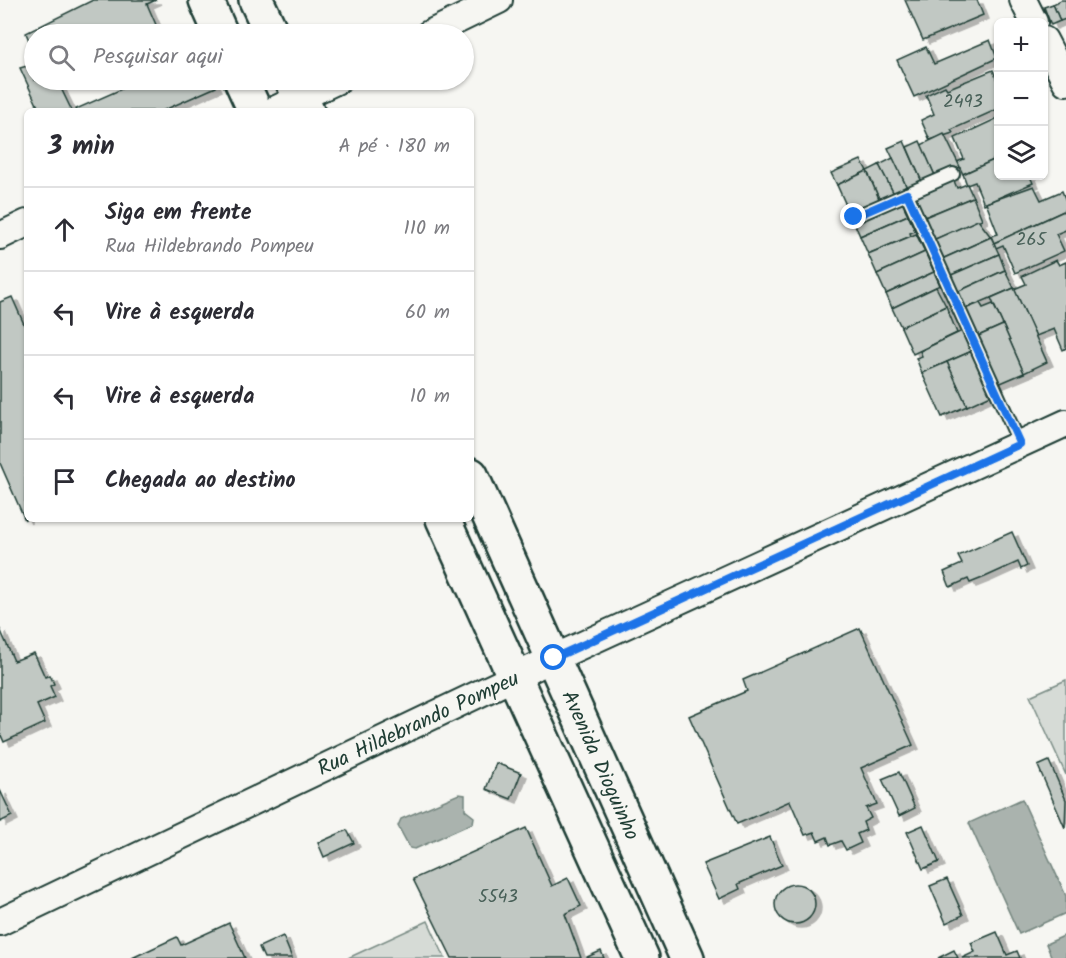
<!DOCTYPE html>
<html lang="pt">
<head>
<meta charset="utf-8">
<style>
  body { margin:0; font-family:Kalam,sans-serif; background:#f2f2f3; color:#2b2b33 }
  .controls { position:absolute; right:18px; top:18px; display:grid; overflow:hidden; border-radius:9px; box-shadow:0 2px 4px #0004 }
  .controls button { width:54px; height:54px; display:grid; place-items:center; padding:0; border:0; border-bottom:2px solid #e1e1e2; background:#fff; color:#2b2b33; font:30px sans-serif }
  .stop { position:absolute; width:18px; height:18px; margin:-14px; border:4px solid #1a73e8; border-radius:50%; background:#fff }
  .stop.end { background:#1a73e8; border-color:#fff; box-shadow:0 2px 6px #0008 }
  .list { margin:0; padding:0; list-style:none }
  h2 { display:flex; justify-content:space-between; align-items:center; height:78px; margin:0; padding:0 24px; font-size:26px }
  h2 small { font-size:20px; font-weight:400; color:#7c7c81 }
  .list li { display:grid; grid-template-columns:39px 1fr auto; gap:18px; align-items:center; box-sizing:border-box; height:84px; padding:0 24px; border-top:2px solid #e1e1e2 }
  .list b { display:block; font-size:22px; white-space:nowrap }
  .list p { margin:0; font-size:20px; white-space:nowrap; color:#7c7c81 }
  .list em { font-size:20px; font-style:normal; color:#7c7c81 }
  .icon { flex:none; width:33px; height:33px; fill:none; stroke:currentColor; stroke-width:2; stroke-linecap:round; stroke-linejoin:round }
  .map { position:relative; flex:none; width:1066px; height:958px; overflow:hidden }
  .search { position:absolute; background:#fff; box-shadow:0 2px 4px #0004; left:24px; top:24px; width:450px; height:66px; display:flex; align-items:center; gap:15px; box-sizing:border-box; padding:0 21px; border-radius:33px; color:#7c7c81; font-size:22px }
  .panel { position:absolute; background:#fff; box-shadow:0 2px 4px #0004; left:24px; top:108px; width:450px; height:414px; border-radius:9px }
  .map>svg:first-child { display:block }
  .green { fill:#d6dbd6; stroke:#7a8c85; stroke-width:1.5 }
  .water { fill:#aab3ae; stroke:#72847d; stroke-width:1.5 }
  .building { fill:#c1c8c3; stroke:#1f3d34; stroke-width:1.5; filter:url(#shadow) }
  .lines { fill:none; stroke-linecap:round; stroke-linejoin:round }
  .service-casing { stroke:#1f3d34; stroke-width:16 }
  .minor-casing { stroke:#1f3d34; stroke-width:30 }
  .primary-casing { stroke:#1f3d34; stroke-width:38 }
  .service { stroke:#f6f6f2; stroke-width:12 }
  .minor { stroke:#f6f6f2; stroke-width:26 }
  .primary { stroke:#f6f6f2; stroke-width:33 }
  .route { stroke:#1a73e8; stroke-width:8 }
  .labels { text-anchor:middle; stroke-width:6; stroke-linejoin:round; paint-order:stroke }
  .number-label { font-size:18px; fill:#486058 }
  .street-label { font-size:21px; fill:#1f3d34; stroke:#f6f6f2 }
</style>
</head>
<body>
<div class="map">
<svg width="1066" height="958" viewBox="0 0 1066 958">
  <defs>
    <filter id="shadow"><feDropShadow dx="6" dy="4" stdDeviation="0" flood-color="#0004"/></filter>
  </defs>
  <rect width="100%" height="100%" fill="#f6f6f2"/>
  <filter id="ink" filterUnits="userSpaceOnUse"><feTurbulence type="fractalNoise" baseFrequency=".0167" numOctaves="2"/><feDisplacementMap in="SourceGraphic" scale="12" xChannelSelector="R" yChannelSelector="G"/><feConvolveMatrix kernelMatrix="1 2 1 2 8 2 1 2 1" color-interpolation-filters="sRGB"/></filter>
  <g filter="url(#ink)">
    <!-- green -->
    <g class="green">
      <polygon points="1066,680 1066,775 1030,696"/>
      <polygon points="428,921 445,958 348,958"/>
    </g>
    <!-- water -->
    <g class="water">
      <polygon points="459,794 465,795 465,810 474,817 473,823 415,849 410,848 398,826 401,819"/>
      <polygon points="1022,799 1066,896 1066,913 1019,934 969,823"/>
      <polygon points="1066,935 1066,958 1052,958 1046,944"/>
    </g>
    <!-- building -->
    <g class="building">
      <polygon points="93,0 156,0 147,4 160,34 34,34 34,53 26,33"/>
      <polygon points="905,0 977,0 983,15 923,40"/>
      <polygon points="1061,0 1066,0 1066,19 1060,21 1053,4"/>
      <polygon points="1053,4 1060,21 1051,25 1044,7"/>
      <polygon points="990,40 997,58 914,97 897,60 926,47 934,64"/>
      <polygon points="34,64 34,80 57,80 72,111 40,111 20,68"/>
      <polygon points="993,70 998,83 998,109 951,130 953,133 930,140 921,120 934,114 926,95 945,86 947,89"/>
      <polygon points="142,80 213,80 216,87 162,111 77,111 76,109"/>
      <polygon points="998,118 998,158 963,174 957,162 964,159 955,138"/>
      <polygon points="944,134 960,167 936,178 921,145"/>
      <polygon points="904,141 923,184 908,190 888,148"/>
      <polygon points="920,141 936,178 923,184 907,147"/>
      <polygon points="893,158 908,190 895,196 879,165"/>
      <polygon points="998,158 998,176 1030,176 1033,183 984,204 975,182 967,185 963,174"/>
      <polygon points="861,160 867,171 837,185 831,173"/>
      <polygon points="879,165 895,196 881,203 867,171"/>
      <polygon points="867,171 880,201 850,214 837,185"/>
      <polygon points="952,176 957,188 967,184 973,197 922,218 912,194"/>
      <polygon points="1034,186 1041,200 1062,191 1066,201 1066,210 994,243 991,236 998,234 986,203"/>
      <polygon points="973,197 982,219 933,240 920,219"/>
      <polygon points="900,198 908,215 860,236 853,220"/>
      <polygon points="1066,210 1066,230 1056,234 1064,251 1015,273 1003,245 996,248 994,243"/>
      <polygon points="908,215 915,231 910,233 911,236 868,254 860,236"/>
      <polygon points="978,220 991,237 942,259 933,240"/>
      <polygon points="916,234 925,252 877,274 868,254"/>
      <polygon points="991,237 999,254 949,276 942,259"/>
      <polygon points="925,252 934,272 886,294 877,274"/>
      <polygon points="999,254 1005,270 957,292 949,276"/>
      <polygon points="1056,260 1059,265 1066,262 1066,348 1063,350 1054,329 1036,336 1014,289 1026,284 1022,276"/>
      <polygon points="1005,270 1014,288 965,309 957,292"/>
      <polygon points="934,272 940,285 892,308 886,294"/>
      <polygon points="936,287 946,306 901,327 892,308"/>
      <polygon points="1014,288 1047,362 1024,373 991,298"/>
      <polygon points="12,297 27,331 25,520 0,463 0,302"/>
      <polygon points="980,303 983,308 993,304 1003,325 978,336 965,309"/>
      <polygon points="946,306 957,333 913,354 901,327"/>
      <polygon points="1003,325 1024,373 996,385 974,338"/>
      <polygon points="962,331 972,351 922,373 916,358 922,356 920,351"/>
      <polygon points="972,351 991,395 967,406 947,362"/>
      <polygon points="947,362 967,406 942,417 922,373"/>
      <polygon points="1012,532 1027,566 1021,569 1018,562 985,577 970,583 968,579 950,587 944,572 962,564 958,556"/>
      <polygon points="860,628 913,745 861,768 877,804 866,808 871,818 863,822 866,830 857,834 861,843 846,850 841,841 830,845 827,837 818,841 814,832 805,835 790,801 737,824 689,716 747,691 743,680"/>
      <polygon points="0,629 14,661 34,653 45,677 50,675 54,684 50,686 55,697 37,705 45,723 4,742 0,733"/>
      <polygon points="1049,761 1066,800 1065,828 1038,766"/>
      <polygon points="496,763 521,773 511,799 486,789"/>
      <polygon points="899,772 915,808 899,816 882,779"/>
      <polygon points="0,790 12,816 0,822"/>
      <polygon points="923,825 939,862 923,869 907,832"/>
      <polygon points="526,828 552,886 568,878 581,906 565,914 581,958 452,958 413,879"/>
      <polygon points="347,830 354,843 324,857 318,843"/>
      <polygon points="770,837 782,865 738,884 740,889 719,899 703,864"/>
      <polygon points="947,879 963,915 946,923 930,886"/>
      <circle cx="795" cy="904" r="20"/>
      <polygon points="229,923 245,958 132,958 177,937 181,945"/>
      <polygon points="997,932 1007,955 1017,951 1020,958 962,958 975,952 971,943"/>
      <polygon points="283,936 292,958 264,958 259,947"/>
      <polygon points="954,950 958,958 938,958"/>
      <polygon points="601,951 604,958 587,958 587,957"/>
    </g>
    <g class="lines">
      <!-- service casing -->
      <g class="service-casing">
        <g id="service">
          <polyline points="907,194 1020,444"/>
          <polyline points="854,217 953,174"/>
        </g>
      </g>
      <!-- minor casing -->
      <g class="minor-casing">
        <g id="minor">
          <polyline points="1023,0 1034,22"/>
          <polyline points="429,34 499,0"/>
          <polyline points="1044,40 1066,82"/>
          <polyline points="272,111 338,80"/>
          <polyline points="0,236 27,223"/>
          <polyline points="0,922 554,658 1066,423"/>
        </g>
      </g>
      <!-- primary casing -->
      <g class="primary-casing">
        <g id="primary">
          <polyline points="206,0 221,34"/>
          <polyline points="256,0 272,34"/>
          <polyline points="241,80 255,111"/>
          <polyline points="292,80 307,111"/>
          <polyline points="471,475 687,958"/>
          <polyline points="443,519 642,958"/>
        </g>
      </g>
      <!-- service -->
      <use href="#service" class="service"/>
      <!-- minor -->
      <use href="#minor" class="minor"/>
      <!-- primary -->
      <use href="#primary" class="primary"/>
    </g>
  </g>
  <g class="lines" filter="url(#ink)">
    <!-- route -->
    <polyline class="route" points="554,658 1020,444 907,194 854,217"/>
  </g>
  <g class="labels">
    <!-- number labels -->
    <g class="number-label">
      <text x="963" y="107">2493</text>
      <text x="1031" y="245">265</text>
      <text x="498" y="902">5543</text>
    </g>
    <!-- street labels -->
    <g class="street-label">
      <text transform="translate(418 723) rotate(-25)" y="7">Rua Hildebrando Pompeu</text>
      <text transform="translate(601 765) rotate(66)" y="7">Avenida Dioguinho</text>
    </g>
  </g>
</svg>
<div class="controls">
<button>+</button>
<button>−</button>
<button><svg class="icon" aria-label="layers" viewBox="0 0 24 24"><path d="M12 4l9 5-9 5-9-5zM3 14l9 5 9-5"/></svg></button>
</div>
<div class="stop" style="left:554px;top:658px"></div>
<div class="stop end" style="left:854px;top:217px"></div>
<div class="search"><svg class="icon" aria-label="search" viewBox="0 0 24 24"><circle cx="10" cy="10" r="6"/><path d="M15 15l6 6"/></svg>Pesquisar aqui</div>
<section class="panel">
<h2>3 min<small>A pé · 180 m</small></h2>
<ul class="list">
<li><svg class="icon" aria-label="ahead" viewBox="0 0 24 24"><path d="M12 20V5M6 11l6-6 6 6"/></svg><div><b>Siga em frente</b><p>Rua Hildebrando Pompeu</p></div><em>110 m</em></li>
<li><svg class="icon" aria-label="left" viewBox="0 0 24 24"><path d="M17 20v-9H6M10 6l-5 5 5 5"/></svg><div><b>Vire à esquerda</b></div><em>60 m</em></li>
<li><svg class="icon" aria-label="left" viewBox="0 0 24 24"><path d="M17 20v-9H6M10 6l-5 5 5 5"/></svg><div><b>Vire à esquerda</b></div><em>10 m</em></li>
<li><svg class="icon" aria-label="arrive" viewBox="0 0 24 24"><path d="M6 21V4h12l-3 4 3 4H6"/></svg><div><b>Chegada ao destino</b></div></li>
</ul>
</section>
</div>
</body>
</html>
